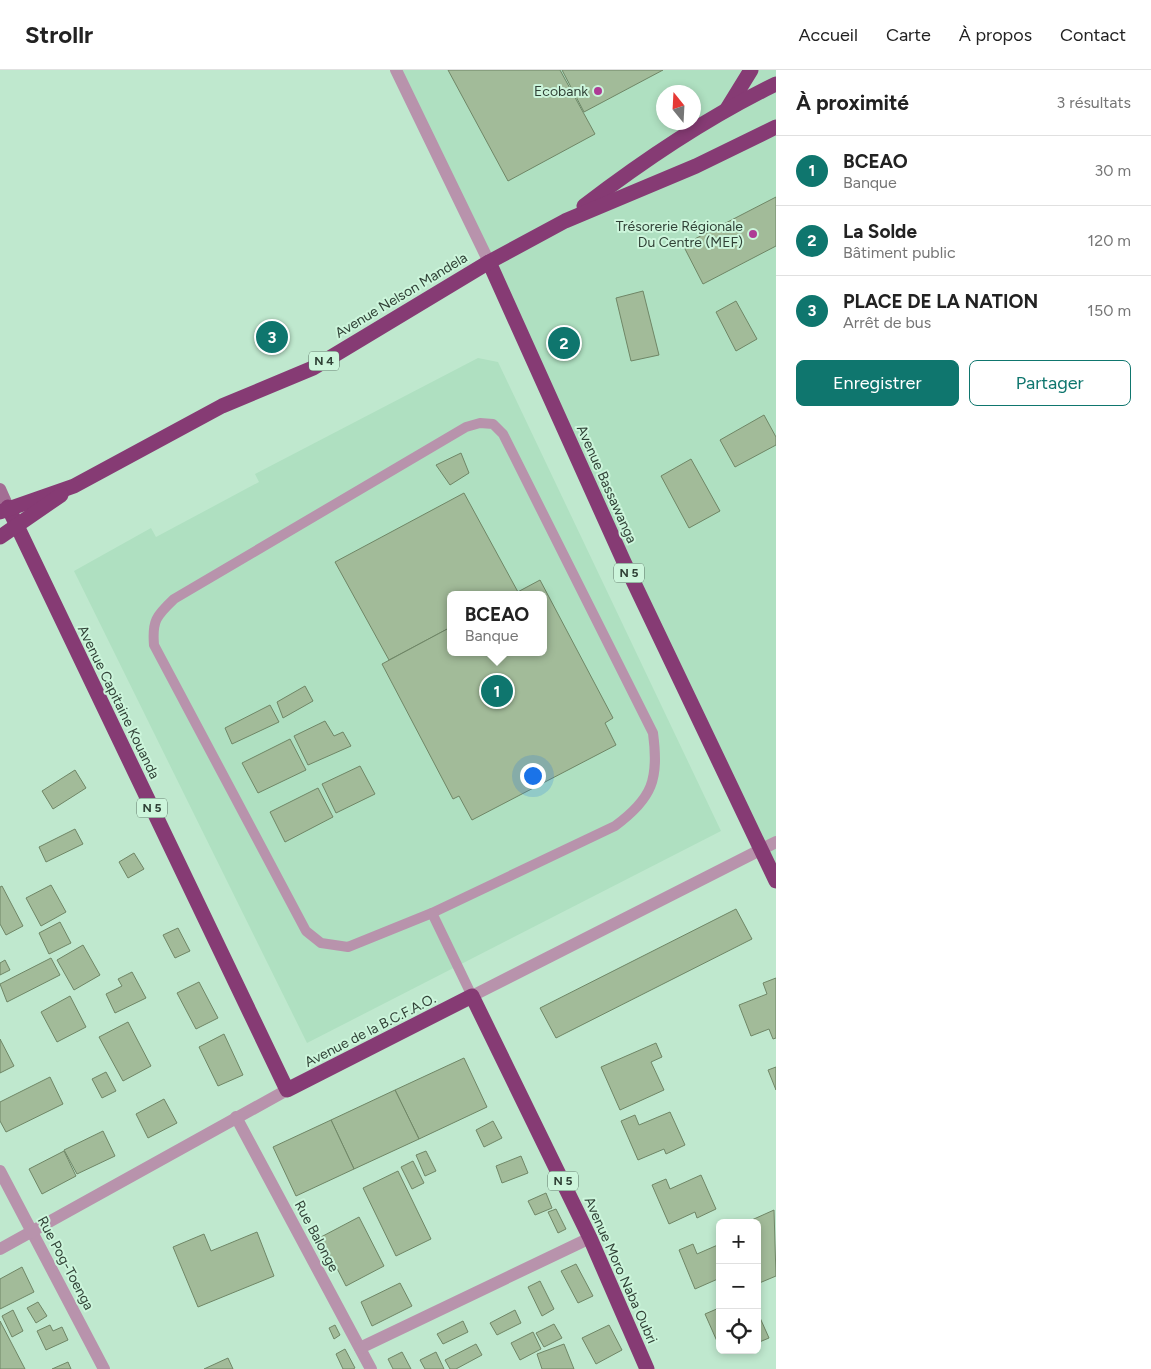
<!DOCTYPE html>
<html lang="fr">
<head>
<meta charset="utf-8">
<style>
  body { margin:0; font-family:Figtree,sans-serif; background:#f6f6f6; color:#222 }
  .controls { position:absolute; right:15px; bottom:15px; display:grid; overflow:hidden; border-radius:8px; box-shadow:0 2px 8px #0003 }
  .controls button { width:45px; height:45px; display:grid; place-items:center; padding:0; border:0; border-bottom:1px solid #e0e0e0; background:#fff; color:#222; font:25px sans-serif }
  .compass { position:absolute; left:656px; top:15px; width:45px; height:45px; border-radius:50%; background:#fff; box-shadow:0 2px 8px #0003; rotate:342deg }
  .you { position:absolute; left:532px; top:705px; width:18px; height:18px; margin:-12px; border:4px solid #fff; border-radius:50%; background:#1a73e8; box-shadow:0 0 0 8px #1a73e833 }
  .badge { display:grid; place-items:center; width:32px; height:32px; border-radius:50%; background:#0f766e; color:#fff; font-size:16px; font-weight:700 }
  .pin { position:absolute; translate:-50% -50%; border:2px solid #fff; box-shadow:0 1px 5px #0006 }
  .popup { position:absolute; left:447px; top:521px; width:100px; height:65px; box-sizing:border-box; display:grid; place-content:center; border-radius:8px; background:#fff; filter:drop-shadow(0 1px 4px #0005); font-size:16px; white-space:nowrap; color:#767676 }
  .popup b { font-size:19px; color:#222 }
  .popup::after { content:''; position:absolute; left:50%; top:100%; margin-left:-10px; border:10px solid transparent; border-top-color:#fff }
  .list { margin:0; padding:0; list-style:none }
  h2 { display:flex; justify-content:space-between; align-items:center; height:65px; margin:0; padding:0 20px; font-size:21px }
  h2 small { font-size:16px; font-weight:400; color:#767676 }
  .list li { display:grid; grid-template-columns:32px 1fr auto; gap:15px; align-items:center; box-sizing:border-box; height:70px; padding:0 20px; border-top:1px solid #e0e0e0 }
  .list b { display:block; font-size:19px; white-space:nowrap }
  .list p { margin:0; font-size:16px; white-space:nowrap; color:#767676 }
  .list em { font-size:16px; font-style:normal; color:#767676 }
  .actions { display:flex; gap:10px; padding:15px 20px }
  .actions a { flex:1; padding:11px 0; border:1px solid #0f766e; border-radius:8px; text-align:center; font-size:18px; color:#0f766e }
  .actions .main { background:#0f766e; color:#fff }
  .icon { flex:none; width:28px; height:28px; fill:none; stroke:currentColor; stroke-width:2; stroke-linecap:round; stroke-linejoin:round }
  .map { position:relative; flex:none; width:776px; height:1299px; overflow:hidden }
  header { display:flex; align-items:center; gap:30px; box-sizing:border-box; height:70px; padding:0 25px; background:#fff; border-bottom:1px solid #e0e0e0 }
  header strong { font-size:24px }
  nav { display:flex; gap:28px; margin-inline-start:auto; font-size:18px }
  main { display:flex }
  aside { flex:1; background:#fff }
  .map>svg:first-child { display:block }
  .built { fill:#afe0c1; fill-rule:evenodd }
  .building { fill:#a2bb99; stroke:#6f8666 }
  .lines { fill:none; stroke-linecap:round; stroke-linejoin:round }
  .lane { stroke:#b893ac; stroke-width:10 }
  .street { stroke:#b893ac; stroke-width:12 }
  .secondary { stroke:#a36e94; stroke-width:12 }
  .highway { stroke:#863b74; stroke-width:15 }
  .poi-dot { fill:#ae3b95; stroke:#ccf5db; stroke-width:2 }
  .labels { text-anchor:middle; stroke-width:4; stroke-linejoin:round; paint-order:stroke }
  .shield { fill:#ccf5db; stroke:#5f7768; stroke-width:1 }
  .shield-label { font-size:12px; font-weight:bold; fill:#304136 }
  .poi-label { font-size:14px; fill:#304136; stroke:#ccf5db; text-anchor:end }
  .street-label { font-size:14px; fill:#304136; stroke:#ccf5db }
</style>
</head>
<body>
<header>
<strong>Strollr</strong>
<nav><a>Accueil</a><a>Carte</a><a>À propos</a><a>Contact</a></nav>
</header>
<main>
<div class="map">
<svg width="776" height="1299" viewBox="0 0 776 1299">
  <rect width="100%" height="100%" fill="#bfe8ce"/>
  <!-- built -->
  <g class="built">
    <path d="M396,0H776V811ZM664,22H694V52H664Z"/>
    <path d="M478,288L498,292L721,761L307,973L74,501L151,458L156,467L259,412L255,404ZM451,525H543V582H451Z"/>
  </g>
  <!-- building -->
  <g class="building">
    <polygon points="448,0 560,0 595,64 508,111"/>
    <polygon points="562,0 663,0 584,42"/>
    <polygon points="776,127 776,176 703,214 683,175"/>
    <polygon points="643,221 659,285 631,291 616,228"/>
    <polygon points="736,231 757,269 736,281 716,242"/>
    <polygon points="764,345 776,367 776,375 735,397 720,370"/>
    <polygon points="461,383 469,403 450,415 436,395"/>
    <polygon points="691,389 720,441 689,458 661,406"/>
    <polygon points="464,423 518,522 512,525 451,525 451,557 389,590 335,492"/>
    <polygon points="540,510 613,648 605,653 616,675 472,750 459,726 453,729 382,594 451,557 451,582 543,582 543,525 512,525"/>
    <polygon points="305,616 313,631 283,648 277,632"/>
    <polygon points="270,635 279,652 232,674 225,658"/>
    <polygon points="325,651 334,666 343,662 351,676 308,695 294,666"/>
    <polygon points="290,669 306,700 258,723 242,693"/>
    <polygon points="360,696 375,724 336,743 322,714"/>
    <polygon points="75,700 86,718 53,739 42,721"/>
    <polygon points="318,718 333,747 285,772 270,742"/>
    <polygon points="75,759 83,774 46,792 39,777"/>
    <polygon points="134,783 144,799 128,808 119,792"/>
    <polygon points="51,815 66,842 41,856 26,828"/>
    <polygon points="2,816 23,856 6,865 0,854 0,817"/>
    <polygon points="736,839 752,869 556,968 540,938"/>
    <polygon points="60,852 71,873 49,884 39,863"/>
    <polygon points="178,858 190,881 175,888 163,865"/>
    <polygon points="83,875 100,905 74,920 57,890"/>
    <polygon points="51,888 60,905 7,932 0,914"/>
    <polygon points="5,890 10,900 0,905 0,893"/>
    <polygon points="132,902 146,928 115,943 106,924 122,916 118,909"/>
    <polygon points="776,908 776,968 773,969 769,959 751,966 739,935 767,924 763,913"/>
    <polygon points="199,912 218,948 196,959 177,923"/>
    <polygon points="70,926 86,957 57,972 41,942"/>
    <polygon points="128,952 151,996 123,1011 99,967"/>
    <polygon points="224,964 243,1005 218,1016 199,977"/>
    <polygon points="0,969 14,996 0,1003"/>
    <polygon points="656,973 662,987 651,992 664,1020 620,1040 601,997"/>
    <polygon points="464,988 487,1037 419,1069 395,1020"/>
    <polygon points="776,997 776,1020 768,1000"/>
    <polygon points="106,1002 116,1021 102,1028 92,1009"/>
    <polygon points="50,1007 63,1034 6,1062 0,1051 0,1032"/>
    <polygon points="395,1020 419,1069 354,1099 331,1050"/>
    <polygon points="164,1029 177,1053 148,1068 136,1044"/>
    <polygon points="670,1042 685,1075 666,1084 664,1079 638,1090 621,1051 635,1045 639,1055"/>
    <polygon points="331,1050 354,1099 296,1126 273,1077"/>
    <polygon points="493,1051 502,1068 484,1077 476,1060"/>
    <polygon points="103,1061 115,1086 77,1104 64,1080"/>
    <polygon points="64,1081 76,1106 42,1124 29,1099"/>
    <polygon points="426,1081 436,1101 425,1106 416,1085"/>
    <polygon points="521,1086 528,1103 502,1113 496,1096"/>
    <polygon points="413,1091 424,1113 412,1119 401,1097"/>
    <polygon points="398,1101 431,1169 396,1186 363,1118"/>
    <polygon points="701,1105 716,1139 697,1148 695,1142 669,1154 652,1115 666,1109 670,1119"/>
    <polygon points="546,1123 552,1138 535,1145 528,1131"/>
    <polygon points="556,1139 566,1159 558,1163 548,1142"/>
    <polygon points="774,1140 776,1206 757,1214 757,1153 745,1153"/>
    <polygon points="359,1147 384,1196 346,1216 321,1167"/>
    <polygon points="257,1162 274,1206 198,1237 173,1177 204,1164 211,1181"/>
    <polygon points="693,1174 697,1184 720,1174 720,1208 695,1219 679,1180"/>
    <polygon points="576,1194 593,1226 578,1233 561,1201"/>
    <polygon points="22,1197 34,1222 0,1239 0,1209"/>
    <polygon points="540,1211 554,1239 542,1246 528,1217"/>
    <polygon points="400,1213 412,1236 372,1256 361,1232"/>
    <polygon points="38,1232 47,1246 36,1253 27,1238"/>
    <polygon points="719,1238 720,1240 720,1278 705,1244"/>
    <polygon points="13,1240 23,1261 12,1267 2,1246"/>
    <polygon points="515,1240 521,1253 497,1265 490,1253"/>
    <polygon points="757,1241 769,1268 757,1273"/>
    <polygon points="0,1251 25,1299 0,1299"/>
    <polygon points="463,1251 468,1262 443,1274 437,1264"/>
    <polygon points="554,1254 562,1268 544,1277 536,1263"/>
    <polygon points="50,1255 53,1261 62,1257 68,1270 46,1280 37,1261"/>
    <polygon points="335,1255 340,1265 334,1269 329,1258"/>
    <polygon points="609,1255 622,1280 596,1294 582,1268"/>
    <polygon points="533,1262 541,1279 520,1290 511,1273"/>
    <polygon points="476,1274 482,1285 456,1299 450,1299 445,1290"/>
    <polygon points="564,1274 574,1299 542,1299 537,1284"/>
    <polygon points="345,1279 355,1298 353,1299 343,1299 336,1284"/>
    <polygon points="402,1282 411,1299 393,1299 388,1289"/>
    <polygon points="436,1282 444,1299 425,1299 420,1290"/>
    <polygon points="228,1288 233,1299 204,1299"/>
    <polygon points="68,1292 71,1299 52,1299"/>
  </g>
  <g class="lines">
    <!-- lane -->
    <g class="lane">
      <path d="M480,353L493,354L503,364L653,663C659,709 653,728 615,756L432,843L348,877L321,873L306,861L154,575C152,551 156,546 174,529L466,357Z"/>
      <polyline points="432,843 472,926"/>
    </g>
    <!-- street -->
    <g class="street">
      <polyline points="396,0 489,192"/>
      <polyline points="472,926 776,772"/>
      <polyline points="236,1047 371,1299"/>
      <polyline points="0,1101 104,1299"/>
      <polyline points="0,1179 287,1020"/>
      <polyline points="360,1278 590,1168"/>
    </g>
    <!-- secondary -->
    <polyline class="secondary" points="0,419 8,437"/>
    <!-- highway -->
    <g class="highway">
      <polyline points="727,39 751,0"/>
      <path d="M584,136C644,90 708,47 776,14"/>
      <polyline points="489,192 624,492 776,811"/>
      <polyline points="8,437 287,1020 472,926 590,1168 647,1299"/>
      <polyline points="0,442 74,416 222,336 313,298 489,192 565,151 696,96 776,57"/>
      <polyline points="0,467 61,425"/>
    </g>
  </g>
  <!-- markers -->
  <g class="poi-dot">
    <circle cx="598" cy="21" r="5"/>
    <circle cx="753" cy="164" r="5"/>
  </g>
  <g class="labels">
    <!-- shield labels -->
    <g class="shield">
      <rect x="309" y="281.5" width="30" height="19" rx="4"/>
      <rect x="614" y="493.5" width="30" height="19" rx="4"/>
      <rect x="137" y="728.5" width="30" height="19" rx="4"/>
      <rect x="548" y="1101.5" width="30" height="19" rx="4"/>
    </g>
    <g class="shield-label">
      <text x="324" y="295">N 4</text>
      <text x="629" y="507">N 5</text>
      <text x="152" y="742">N 5</text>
      <text x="563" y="1115">N 5</text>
    </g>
    <!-- poi labels -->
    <g class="poi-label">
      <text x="588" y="26">Ecobank</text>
      <text x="743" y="161">Trésorerie Régionale<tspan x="743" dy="16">Du Centre (MEF)</tspan></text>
    </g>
    <!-- street labels -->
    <g class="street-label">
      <text transform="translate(401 225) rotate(-31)" y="5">Avenue Nelson Mandela</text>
      <text transform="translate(607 414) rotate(66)" y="5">Avenue Bassawanga</text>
      <text transform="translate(119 632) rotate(64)" y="5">Avenue Capitaine Kouanda</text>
      <text transform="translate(370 960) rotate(-27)" y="5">Avenue de la B.C.F.A.O.</text>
      <text transform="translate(317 1166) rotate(62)" y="5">Rue Balonge</text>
      <text transform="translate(66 1193) rotate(62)" y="5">Rue Pog-Toenga</text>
      <text transform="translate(621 1200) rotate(66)" y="5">Avenue Moro Naba Oubri</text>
    </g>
  </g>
</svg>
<div class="controls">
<button>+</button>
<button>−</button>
<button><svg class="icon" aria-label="locate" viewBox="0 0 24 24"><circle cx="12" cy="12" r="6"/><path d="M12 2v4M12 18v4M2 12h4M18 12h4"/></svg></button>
</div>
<svg class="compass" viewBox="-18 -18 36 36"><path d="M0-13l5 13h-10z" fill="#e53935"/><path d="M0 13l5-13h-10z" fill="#767676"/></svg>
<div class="you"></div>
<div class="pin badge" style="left:497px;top:621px">1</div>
<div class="popup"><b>BCEAO</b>Banque</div>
<div class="pin badge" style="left:564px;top:273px">2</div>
<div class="pin badge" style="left:272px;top:267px">3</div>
</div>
<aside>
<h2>À proximité<small>3 résultats</small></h2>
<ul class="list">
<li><span class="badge">1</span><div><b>BCEAO</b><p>Banque</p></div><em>30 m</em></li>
<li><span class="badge">2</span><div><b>La Solde</b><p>Bâtiment public</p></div><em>120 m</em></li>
<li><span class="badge">3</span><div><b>PLACE DE LA NATION</b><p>Arrêt de bus</p></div><em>150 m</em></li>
</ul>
<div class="actions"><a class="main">Enregistrer</a><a>Partager</a></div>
</aside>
</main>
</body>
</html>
